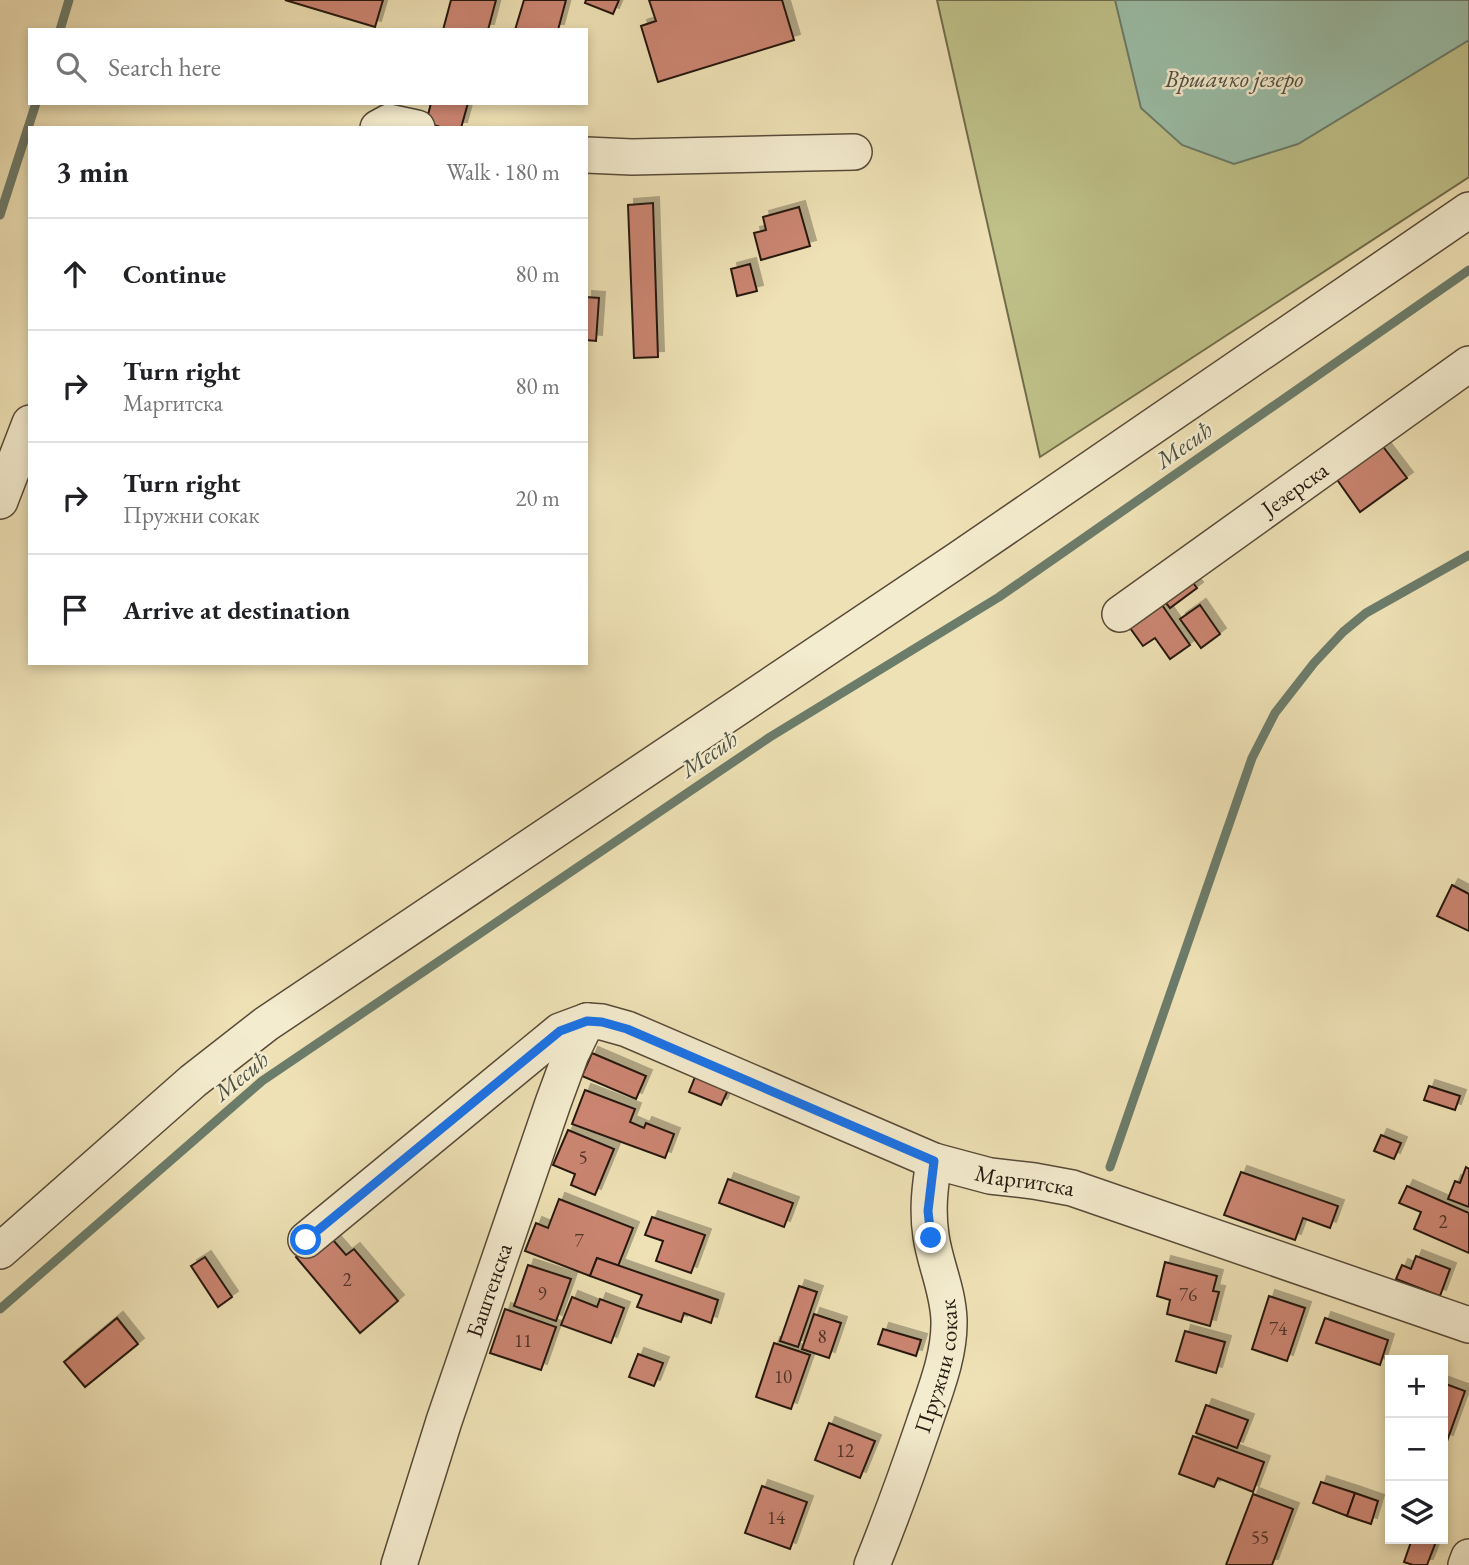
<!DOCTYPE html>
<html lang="en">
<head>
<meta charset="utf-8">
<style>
  body { margin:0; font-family:"EB Garamond",serif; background:#f2f2f2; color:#202124 }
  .controls { position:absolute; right:21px; bottom:21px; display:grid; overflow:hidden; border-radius:0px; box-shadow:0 4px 10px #0003 }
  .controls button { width:63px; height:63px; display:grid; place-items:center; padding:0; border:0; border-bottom:2px solid #e0e0e0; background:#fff; color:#202124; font:35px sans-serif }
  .stop { position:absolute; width:21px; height:21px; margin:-16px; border:5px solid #1a73e8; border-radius:50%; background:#fff }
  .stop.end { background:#1a73e8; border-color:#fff; box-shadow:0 2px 7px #0008 }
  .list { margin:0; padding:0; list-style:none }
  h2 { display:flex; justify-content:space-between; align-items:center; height:91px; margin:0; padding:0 28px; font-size:30px }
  h2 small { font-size:23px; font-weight:400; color:#757577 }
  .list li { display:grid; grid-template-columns:46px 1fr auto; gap:21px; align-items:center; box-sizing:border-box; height:112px; padding:0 28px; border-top:2px solid #e0e0e0 }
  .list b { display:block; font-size:26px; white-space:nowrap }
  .list p { margin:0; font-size:23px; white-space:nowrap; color:#757577 }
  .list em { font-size:23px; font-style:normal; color:#757577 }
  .icon { flex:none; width:38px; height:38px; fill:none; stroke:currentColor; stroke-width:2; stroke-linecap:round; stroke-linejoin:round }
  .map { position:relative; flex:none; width:1469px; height:1565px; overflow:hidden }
  .search { position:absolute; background:#fff; box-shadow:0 4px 10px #0003; left:28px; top:28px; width:560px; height:77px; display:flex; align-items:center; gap:18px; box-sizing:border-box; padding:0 24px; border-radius:0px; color:#757577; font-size:26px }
  .panel { position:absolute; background:#fff; box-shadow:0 4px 10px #0003; left:28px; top:126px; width:560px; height:539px; border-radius:0px }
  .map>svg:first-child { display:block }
  .green { fill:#bfc189; stroke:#726c4c; stroke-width:2 }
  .water { fill:#9bbea8; stroke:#6c7c6b; stroke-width:2 }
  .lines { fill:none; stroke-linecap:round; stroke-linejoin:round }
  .stream { stroke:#6c7c6b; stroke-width:9 }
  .building { fill:#cb8572; stroke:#26180f; stroke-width:2; filter:url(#shadow) }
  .minor-casing { stroke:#584a38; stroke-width:38 }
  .minor { stroke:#f4eccf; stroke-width:35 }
  .route { stroke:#1a73e8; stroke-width:9 }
  .labels { text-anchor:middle; stroke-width:5; stroke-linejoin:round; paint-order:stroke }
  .number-label { font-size:19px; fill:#4f3328 }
  .street-label { font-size:23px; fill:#26180f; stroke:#f4eccf }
  .water-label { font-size:24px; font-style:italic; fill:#4f5245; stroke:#f4eccf }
</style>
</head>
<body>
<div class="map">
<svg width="1469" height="1565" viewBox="0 0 1469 1565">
  <defs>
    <filter id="shadow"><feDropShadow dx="6" dy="-6" stdDeviation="0" flood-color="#0004"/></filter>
  </defs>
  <rect width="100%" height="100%" fill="#eee1b5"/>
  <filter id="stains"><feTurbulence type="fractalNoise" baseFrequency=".00286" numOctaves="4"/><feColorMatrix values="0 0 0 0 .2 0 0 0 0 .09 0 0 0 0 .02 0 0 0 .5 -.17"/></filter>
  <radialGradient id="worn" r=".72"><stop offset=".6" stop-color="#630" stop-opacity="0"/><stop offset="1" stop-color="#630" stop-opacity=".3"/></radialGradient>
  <!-- green -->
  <polygon class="green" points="937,0 1469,0 1469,177 1040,457"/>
  <!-- water -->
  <polygon class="water" points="1115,0 1469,0 1469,40 1298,144 1234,164 1182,145 1141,108"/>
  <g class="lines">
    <!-- stream -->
    <g class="stream">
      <polyline points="60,30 69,0"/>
      <polyline points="0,215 36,103"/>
      <polyline points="1110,1167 1252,758 1275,713 1314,663 1343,632 1366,613 1469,555"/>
      <polyline points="0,1309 262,1081 770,737 999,597 1469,270"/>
    </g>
  </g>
  <!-- building -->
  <g class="building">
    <polygon points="285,0 383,0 375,27"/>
    <polygon points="451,0 496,0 488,30 443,30"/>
    <polygon points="524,0 566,0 558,30 515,30"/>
    <polygon points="586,0 619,0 613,14 585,3"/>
    <polygon points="649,0 782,0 794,40 658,82 641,26 656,21"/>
    <polygon points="431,103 468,103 461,128 444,128 426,123"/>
    <polygon points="653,203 658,357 634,358 628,205"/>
    <polygon points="799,207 810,246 761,260 754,233 766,230 763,217"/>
    <polygon points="750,264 757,291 737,296 731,269"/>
    <polygon points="586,297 599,298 596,341 586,340"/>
    <polygon points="1378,440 1407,478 1360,512 1333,474"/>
    <polygon points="1186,574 1197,588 1170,608 1159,594"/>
    <polygon points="1162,605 1190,645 1170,659 1155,638 1143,646 1130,628"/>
    <polygon points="1200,605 1220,634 1201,648 1180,619"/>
    <polygon points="1452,885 1469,894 1469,931 1437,916"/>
    <polygon points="592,1053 646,1076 636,1099 582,1076"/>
    <polygon points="695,1077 728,1090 721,1105 689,1092"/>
    <polygon points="1429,1086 1460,1096 1455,1110 1424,1100"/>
    <polygon points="585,1090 635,1109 630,1122 644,1128 646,1123 674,1134 665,1158 572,1124"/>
    <polygon points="568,1130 614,1149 595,1195 571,1185 575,1174 553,1165"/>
    <polygon points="1381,1135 1401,1143 1394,1159 1374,1151"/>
    <polygon points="1466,1167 1469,1169 1469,1207 1448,1199 1455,1181 1460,1183"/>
    <polygon points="1241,1172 1338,1206 1330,1228 1303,1218 1295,1240 1224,1215"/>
    <polygon points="728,1179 793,1203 784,1227 719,1203"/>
    <polygon points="1407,1186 1469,1213 1469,1253 1414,1229 1421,1212 1399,1203"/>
    <polygon points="559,1199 633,1228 618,1266 597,1258 590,1276 525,1251 536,1223 548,1228"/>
    <polygon points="652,1217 705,1235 691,1273 656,1261 663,1241 645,1235"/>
    <polygon points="326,1232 346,1255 354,1249 398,1301 360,1333 296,1257"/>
    <polygon points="1416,1256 1450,1269 1440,1296 1396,1279 1402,1265 1411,1269"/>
    <polygon points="205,1257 232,1297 218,1307 191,1266"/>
    <polygon points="597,1258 718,1300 711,1323 684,1313 681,1322 637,1307 642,1295 590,1276"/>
    <polygon points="1165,1262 1217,1276 1213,1291 1219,1292 1210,1326 1167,1314 1170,1300 1157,1296"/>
    <polygon points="528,1265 571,1279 556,1321 514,1306"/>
    <polygon points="799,1286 817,1292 798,1347 780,1341"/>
    <polygon points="1269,1296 1305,1308 1287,1361 1252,1349"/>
    <polygon points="572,1297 597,1307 600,1299 624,1308 611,1343 561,1325"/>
    <polygon points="505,1309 556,1327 541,1370 490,1353"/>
    <polygon points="814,1314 841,1323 829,1358 802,1349"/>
    <polygon points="117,1318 138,1344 85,1387 64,1362"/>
    <polygon points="1325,1318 1388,1340 1380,1365 1316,1343"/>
    <polygon points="883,1329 921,1340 916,1356 878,1344"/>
    <polygon points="1185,1331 1225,1342 1216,1373 1176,1361"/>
    <polygon points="774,1343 810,1355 791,1409 756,1397"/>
    <polygon points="638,1354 663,1363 654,1386 629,1377"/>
    <polygon points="1443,1383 1465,1391 1447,1441 1443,1439"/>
    <polygon points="1206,1405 1248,1420 1237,1448 1196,1433"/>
    <polygon points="829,1423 875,1441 860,1478 815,1460"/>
    <polygon points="1193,1436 1264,1462 1253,1492 1218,1478 1214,1487 1179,1474"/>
    <polygon points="1321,1482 1355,1493 1347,1516 1313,1503"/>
    <polygon points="762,1486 807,1502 790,1549 745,1533"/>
    <polygon points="1355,1493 1378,1501 1371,1524 1347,1516"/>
    <polygon points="1253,1494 1293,1509 1272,1565 1226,1565"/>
    <polygon points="1412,1539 1437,1539 1427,1565 1413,1565 1404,1562"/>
  </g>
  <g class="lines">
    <!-- minor casing -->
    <g class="minor-casing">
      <g id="minor">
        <polyline points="378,128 389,122 417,128"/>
        <polyline points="586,155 632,157 854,152"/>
        <polyline points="0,501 30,423"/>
        <path id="s1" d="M1120,614L1469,364"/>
        <path id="s2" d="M306,1240L560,1031L587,1021L602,1022L627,1029L934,1161L990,1176L1034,1181L1072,1188L1469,1325"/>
        <polyline points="0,1251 193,1081 266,1024 959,559 1469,210"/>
        <path id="s3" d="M399,1565L444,1421L553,1103L571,1054L587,1021"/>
        <path id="s4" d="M872,1565C891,1518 908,1471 924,1424C935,1391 950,1355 949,1320C948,1290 935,1264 931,1236C927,1210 930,1186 934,1161"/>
        <polyline points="1466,1565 1469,1557"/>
      </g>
    </g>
    <!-- minor -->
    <use href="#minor" class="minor"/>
  </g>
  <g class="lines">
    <!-- route -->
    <polyline class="route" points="306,1240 560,1031 587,1021 602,1022 627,1029 934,1161 928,1211 931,1238"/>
  </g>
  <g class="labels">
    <!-- number labels -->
    <g class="number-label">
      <text x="583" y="1164">5</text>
      <text x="1443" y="1228">2</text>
      <text x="579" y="1247">7</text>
      <text x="347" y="1286">2</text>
      <text x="542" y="1300">9</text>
      <text x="1188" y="1301">76</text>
      <text x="1278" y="1335">74</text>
      <text x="822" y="1343">8</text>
      <text x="523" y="1347">11</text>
      <text x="783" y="1383">10</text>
      <text x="845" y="1457">12</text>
      <text x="776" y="1524">14</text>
      <text x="1260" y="1544">55</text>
    </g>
    <!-- street labels -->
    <g class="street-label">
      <text dy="8" stroke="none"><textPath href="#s1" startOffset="215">Језерска</textPath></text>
      <text dy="8" stroke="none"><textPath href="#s2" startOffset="826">Маргитска</textPath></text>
      <text dy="8" stroke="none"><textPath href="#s3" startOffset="289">Баштенска</textPath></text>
      <text dy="8" stroke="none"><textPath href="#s4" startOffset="210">Пружни сокак</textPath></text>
    </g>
    <!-- water labels -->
    <g class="water-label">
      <text x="1234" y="87">Вршачко језеро</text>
      <text transform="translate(1184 445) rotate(-35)" y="8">Месић</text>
      <text transform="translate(709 754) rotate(-34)" y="8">Месић</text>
      <text transform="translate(241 1076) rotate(-39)" y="8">Месић</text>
    </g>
  </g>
  <rect width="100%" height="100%" filter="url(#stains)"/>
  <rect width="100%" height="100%" fill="url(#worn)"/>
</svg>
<div class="controls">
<button>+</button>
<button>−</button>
<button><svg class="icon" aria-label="layers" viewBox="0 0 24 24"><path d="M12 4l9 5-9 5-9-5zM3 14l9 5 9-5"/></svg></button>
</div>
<div class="stop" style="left:306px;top:1240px"></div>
<div class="stop end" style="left:931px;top:1238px"></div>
<div class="search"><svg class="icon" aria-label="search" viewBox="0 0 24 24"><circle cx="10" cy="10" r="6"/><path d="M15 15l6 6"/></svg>Search here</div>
<section class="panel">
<h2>3 min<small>Walk · 180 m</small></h2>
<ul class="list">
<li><svg class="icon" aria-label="ahead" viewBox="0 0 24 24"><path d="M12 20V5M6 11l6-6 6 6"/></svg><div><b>Continue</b></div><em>80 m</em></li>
<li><svg class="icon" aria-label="right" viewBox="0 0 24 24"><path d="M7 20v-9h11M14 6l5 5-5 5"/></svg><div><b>Turn right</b><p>Маргитска</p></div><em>80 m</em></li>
<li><svg class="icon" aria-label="right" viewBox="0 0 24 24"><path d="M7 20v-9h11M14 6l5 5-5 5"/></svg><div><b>Turn right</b><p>Пружни сокак</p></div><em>20 m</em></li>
<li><svg class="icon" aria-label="arrive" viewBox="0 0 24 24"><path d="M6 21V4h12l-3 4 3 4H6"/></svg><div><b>Arrive at destination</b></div></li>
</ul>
</section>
</div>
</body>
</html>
